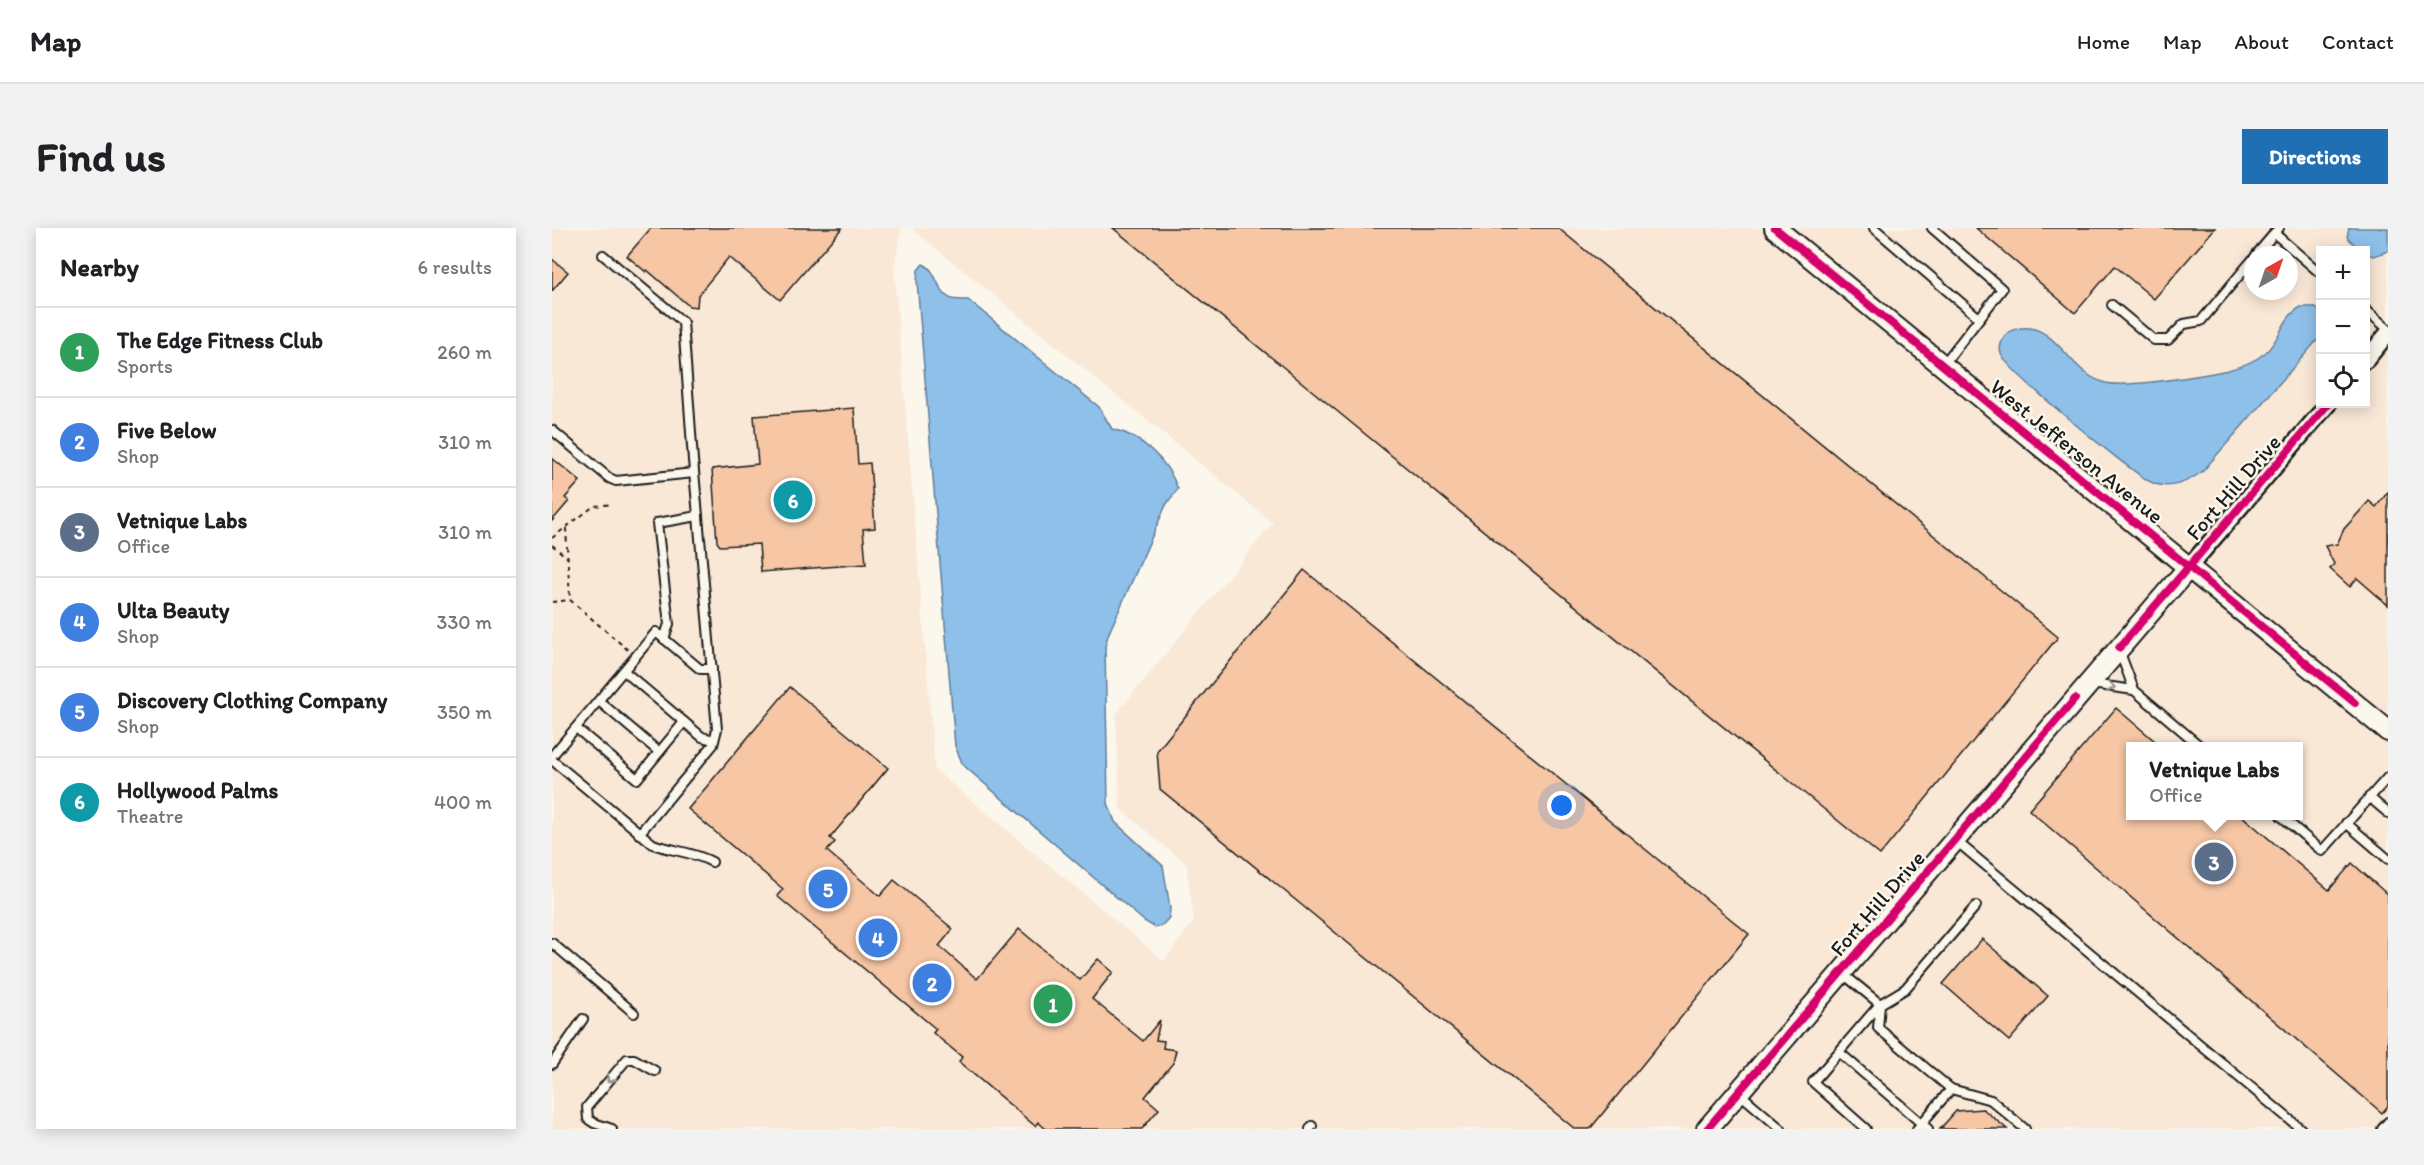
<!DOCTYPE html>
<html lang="en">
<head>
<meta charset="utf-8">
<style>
  body { margin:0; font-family:Itim,sans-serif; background:#f2f2f2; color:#202124 }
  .controls { position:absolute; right:18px; top:18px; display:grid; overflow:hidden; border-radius:0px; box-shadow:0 3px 15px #0003 }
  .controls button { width:54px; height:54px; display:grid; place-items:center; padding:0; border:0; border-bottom:2px solid #e0e0e0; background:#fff; color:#202124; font:30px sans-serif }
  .compass { position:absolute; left:1692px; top:18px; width:54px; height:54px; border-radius:50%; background:#fff; box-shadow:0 3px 15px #0003; rotate:40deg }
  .you { position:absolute; left:1010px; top:578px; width:21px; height:21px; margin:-15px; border:4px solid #fff; border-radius:50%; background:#1a73e8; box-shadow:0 0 0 9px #1a73e833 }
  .badge { display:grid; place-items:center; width:39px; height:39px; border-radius:50%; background:#1f6fb2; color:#fff; font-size:20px; font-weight:700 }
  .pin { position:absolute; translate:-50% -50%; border:3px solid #fff; box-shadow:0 2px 6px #0006 }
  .popup { position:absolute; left:1574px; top:514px; width:177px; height:78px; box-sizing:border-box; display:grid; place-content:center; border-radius:0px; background:#fff; filter:drop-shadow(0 2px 4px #0005); font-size:20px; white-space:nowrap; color:#757577 }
  .popup b { font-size:22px; color:#202124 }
  .popup::after { content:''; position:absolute; left:50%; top:100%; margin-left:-12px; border:12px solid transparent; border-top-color:#fff }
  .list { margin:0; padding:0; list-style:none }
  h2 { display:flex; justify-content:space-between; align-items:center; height:78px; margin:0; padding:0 24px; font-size:26px }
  h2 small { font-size:20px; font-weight:400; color:#757577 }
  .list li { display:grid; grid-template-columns:39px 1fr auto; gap:18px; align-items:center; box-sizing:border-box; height:90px; padding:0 24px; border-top:2px solid #e0e0e0 }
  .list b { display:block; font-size:22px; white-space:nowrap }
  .list p { margin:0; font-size:20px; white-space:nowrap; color:#757577 }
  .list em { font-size:20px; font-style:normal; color:#757577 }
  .icon { flex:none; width:33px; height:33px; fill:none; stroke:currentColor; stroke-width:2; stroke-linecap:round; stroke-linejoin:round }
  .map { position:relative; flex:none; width:1836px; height:901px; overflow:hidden; border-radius:0px }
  header { display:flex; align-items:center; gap:36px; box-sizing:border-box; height:84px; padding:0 30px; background:#fff; border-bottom:2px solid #e0e0e0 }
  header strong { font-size:28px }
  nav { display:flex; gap:33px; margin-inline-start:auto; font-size:21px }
  .intro { display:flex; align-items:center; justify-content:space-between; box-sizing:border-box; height:144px; padding:0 36px }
  h1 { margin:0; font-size:42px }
  .button { padding:15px 27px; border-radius:0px; background:#1f6fb2; color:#fff; font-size:21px; font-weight:700 }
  main { display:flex; gap:36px; padding:0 36px }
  aside { flex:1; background:#fff; border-radius:0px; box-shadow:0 3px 15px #0003 }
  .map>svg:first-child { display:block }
  .built { fill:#fae8d7; fill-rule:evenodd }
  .water { fill:#8ec0ea; stroke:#607e98; stroke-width:1.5 }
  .building { fill:#f6c6a5; stroke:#1c1c1c; stroke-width:1.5 }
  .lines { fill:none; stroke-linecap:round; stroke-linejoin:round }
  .service-casing { stroke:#1c1c1c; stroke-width:12 }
  .minor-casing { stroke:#1c1c1c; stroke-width:20 }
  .tertiary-casing { stroke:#1c1c1c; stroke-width:24 }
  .path { stroke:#1c1c1c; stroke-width:2; stroke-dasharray:4.5 4.5; stroke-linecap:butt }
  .service { stroke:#fbf7ec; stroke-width:8 }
  .minor { stroke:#fbf7ec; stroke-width:15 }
  .tertiary { stroke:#fbf7ec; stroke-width:20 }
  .cycleway-casing { stroke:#fbf7ec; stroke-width:11 }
  .cycleway { stroke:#d6006c; stroke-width:8 }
  .oneway { stroke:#97948e }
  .labels { text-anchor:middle; stroke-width:5; stroke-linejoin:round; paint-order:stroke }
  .street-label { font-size:22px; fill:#1c1c1c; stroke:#fbf7ec }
</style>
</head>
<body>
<header>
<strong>Map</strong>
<nav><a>Home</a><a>Map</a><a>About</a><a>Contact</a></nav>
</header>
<div class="intro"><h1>Find us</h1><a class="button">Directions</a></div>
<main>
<aside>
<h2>Nearby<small>6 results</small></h2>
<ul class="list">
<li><span class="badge" style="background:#2e9e5b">1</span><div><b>The Edge Fitness Club</b><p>Sports</p></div><em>260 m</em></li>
<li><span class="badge" style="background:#3f7fe0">2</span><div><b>Five Below</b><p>Shop</p></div><em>310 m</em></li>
<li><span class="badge" style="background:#5c6f8a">3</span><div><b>Vetnique Labs</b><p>Office</p></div><em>310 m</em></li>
<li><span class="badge" style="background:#3f7fe0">4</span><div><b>Ulta Beauty</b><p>Shop</p></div><em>330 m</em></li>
<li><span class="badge" style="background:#3f7fe0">5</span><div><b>Discovery Clothing Company</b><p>Shop</p></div><em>350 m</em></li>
<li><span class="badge" style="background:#0f9aa8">6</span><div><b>Hollywood Palms</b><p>Theatre</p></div><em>400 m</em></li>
</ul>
</aside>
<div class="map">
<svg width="1836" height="901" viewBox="0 0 1836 901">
  <rect width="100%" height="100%" fill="#fbf7ec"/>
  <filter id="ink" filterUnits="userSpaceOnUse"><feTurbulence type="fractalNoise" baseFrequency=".0167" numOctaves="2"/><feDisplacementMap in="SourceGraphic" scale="12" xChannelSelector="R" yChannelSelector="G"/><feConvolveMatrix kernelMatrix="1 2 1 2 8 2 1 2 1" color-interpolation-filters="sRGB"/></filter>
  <g filter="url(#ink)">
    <!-- built -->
    <path class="built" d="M0,0H350L342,38L383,542L612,733L642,693L634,636L568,581L564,486L721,295L359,0H1836V901H0ZM1768,22H1814V176H1768ZM1701,27H1737V63H1701ZM1578,518H1746V588H1578Z"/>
    <!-- water -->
    <g class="water">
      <polygon points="1797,0 1836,0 1836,23 1822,28 1814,26 1814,22 1808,22 1795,9"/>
      <path d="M371,36C386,42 384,65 400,71C405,72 411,72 416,72L547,179L560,201C590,208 615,232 626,261L614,277L556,407L553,419L556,575L563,594L611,638L618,680L617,690L609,698L602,699L592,693L411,537L403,518L365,53L366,42Z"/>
      <path d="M1749,79H1762L1768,83V109L1650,244C1635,254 1621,261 1603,256C1585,250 1460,146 1450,128C1447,123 1448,116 1451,111C1455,104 1462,101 1469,100C1498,96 1514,131 1534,145C1540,150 1547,153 1554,155C1574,160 1654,147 1676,142C1688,139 1703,133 1713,125C1729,111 1730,89 1749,79Z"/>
    </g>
    <!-- building -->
    <g class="building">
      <polygon points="99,0 290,0 228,72 177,29 146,67 145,79 137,78 95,42 94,44 75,28"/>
      <polygon points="561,0 1006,0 1506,409 1328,627"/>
      <polygon points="1424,0 1663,0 1602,71 1563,38 1523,85"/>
      <polygon points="0,31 16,44 0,63"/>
      <polygon points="302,180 306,236 318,235 323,300 311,301 314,336 209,344 207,316 168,318 165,314 160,241 206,236 202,188"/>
      <polygon points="0,230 28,253 13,270 17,273 0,293"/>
      <polygon points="1836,264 1836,377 1805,350 1798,359 1778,341 1782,336 1773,318 1785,316 1792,301 1817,273 1824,279"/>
      <polygon points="752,342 1197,706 1038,901 1023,901 608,561 605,523"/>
      <polygon points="238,459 336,540 278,610 283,614 275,623 328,668 342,652 401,701 387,718 425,751 467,701 528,752 546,731 561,744 540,771 591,813 608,792 604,812 612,813 611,820 624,822 621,835 593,869 607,881 590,901 494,901 486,894 483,898 407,834 410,829 381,805 384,801 225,668 231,661 136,581"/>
      <polygon points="1564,480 1610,519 1578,519 1578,588 1690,588 1777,662 1800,635 1836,667 1836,878 1830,885 1477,582"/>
      <polygon points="1430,711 1496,768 1457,813 1391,756"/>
      <polygon points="1431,881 1455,901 1388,901 1404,883"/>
    </g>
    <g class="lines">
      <!-- service casing -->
      <g class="service-casing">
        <g id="service">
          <polyline points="1322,0 1427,90"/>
          <polyline points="1380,0 1450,61 1391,137"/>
          <polyline points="1722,5 1768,45"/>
          <polyline points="51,27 131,94 141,232 165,501 161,517 87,606"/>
          <polyline points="1704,27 1727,0"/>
          <polyline points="1560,77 1602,112 1616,112 1632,96 1649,93 1701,31"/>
          <polyline points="1814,82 1836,101"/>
          <polyline points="0,202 57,250 64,253 142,245"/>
          <polyline points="112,411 117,396 105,295 146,288"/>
          <polyline points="1567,422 1582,462 1648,518"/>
          <polyline points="72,443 150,509 162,512"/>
          <polyline points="1539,456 1582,462"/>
          <polyline points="47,473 107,524"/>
          <polyline points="24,500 85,551 132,494"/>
          <polyline points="0,528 104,404 148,441 160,441"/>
          <path d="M0,532L101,616C120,623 142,624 160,634"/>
          <polyline points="1817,569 1836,585"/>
          <polyline points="1729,588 1770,623 1836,549"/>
          <polyline points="1794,595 1836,631"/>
          <polyline points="1403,612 1749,901"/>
          <polyline points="0,715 82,785"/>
          <polyline points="1290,745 1328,776 1326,800 1399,861 1439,872 1473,901"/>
          <polyline points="1287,824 1376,901"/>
          <polyline points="0,836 31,791"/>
          <polyline points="1187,865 1229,901"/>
          <polyline points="60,901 42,895 36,891 35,879 75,831 82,831 103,843"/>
          <polyline points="758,901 760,898"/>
          <polyline points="1314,901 1261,854 1328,776 1353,761 1424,678"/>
          <polyline points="1365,901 1399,861"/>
          <polyline points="1830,901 1836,894"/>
        </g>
      </g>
      <!-- minor casing -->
      <g class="minor-casing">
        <g id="minor">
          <polyline points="1814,132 1836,105"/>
          <polyline points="1637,339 1776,176"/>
        </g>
      </g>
      <!-- tertiary casing -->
      <g class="tertiary-casing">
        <g id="tertiary">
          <polyline points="1223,0 1836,503"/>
          <polyline points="1155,901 1637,339"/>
        </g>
      </g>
      <!-- path -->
      <g class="path">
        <polyline points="14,300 18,372"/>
        <polyline points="0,310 42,278 61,276"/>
        <polyline points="0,317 16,330"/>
        <polyline points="0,374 18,372 76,422"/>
      </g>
      <!-- service -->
      <use href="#service" class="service"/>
      <!-- minor -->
      <use href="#minor" class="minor"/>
      <!-- tertiary -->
      <use href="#tertiary" class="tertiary"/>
      <!-- cycleway casing -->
      <g class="cycleway-casing">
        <g id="cycleway">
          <polyline points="1223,0 1803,475"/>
          <polyline points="1567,420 1776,176"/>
          <polyline points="1155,901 1523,471"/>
        </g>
      </g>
      <!-- cycleway -->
      <use href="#cycleway" class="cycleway"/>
    </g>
    <!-- one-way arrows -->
    <defs><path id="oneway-chevron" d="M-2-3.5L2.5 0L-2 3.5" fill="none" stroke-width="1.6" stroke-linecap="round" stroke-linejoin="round" transform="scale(1.5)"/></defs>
    <g class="oneway">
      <use href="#oneway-chevron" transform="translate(1559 459) rotate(8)"/>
      <use href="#oneway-chevron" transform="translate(58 851) rotate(128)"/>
    </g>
  </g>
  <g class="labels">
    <!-- street labels -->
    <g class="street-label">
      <text transform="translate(1525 223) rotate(39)" y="8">West Jefferson Avenue</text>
      <text transform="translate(1681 259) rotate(-49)" y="8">Fort Hill Drive</text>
      <text transform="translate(1325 675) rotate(-49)" y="8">Fort Hill Drive</text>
    </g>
  </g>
</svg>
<div class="controls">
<button>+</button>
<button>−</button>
<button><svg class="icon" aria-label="locate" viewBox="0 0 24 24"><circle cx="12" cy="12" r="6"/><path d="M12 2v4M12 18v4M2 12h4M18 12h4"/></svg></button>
</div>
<svg class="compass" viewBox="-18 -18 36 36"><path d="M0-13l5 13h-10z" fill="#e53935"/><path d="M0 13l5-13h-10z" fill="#757577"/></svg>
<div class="you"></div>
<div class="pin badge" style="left:501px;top:776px;background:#2e9e5b">1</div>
<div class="pin badge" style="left:380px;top:755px;background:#3f7fe0">2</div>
<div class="pin badge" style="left:1662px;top:634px;background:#5c6f8a">3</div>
<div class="popup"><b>Vetnique Labs</b>Office</div>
<div class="pin badge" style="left:326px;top:710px;background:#3f7fe0">4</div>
<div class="pin badge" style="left:276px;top:661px;background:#3f7fe0">5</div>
<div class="pin badge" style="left:241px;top:272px;background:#0f9aa8">6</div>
</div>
</main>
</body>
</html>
